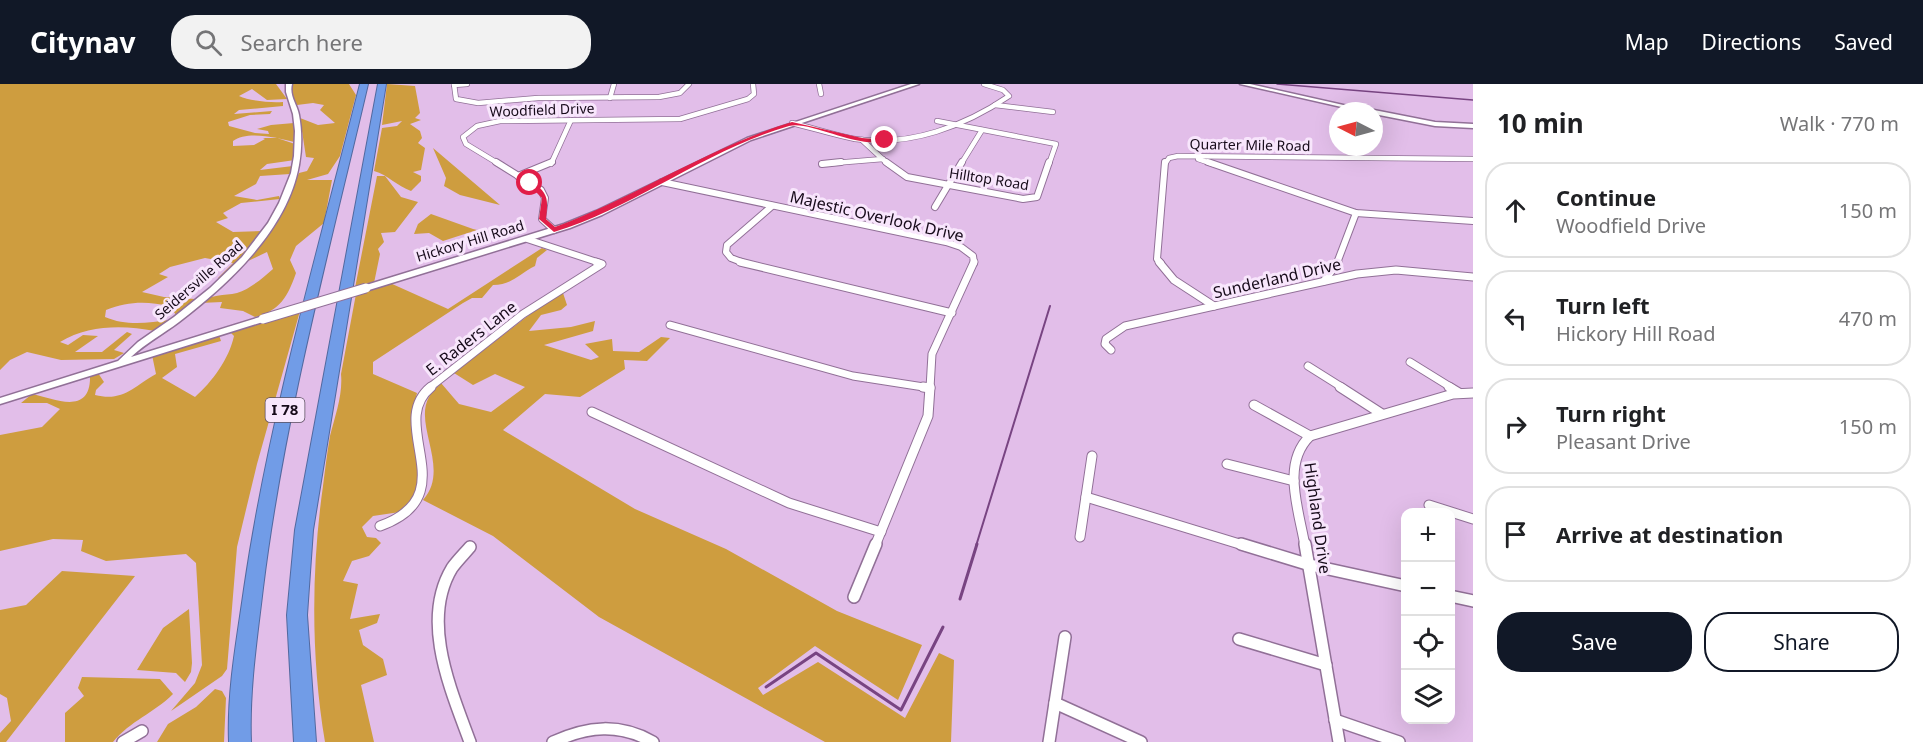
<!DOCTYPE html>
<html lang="en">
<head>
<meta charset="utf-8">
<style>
  body { margin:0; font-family:"Noto Sans",sans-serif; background:#f2f2f2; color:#202124 }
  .controls { position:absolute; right:18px; bottom:18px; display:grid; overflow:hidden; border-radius:12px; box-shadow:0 6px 24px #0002 }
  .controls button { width:54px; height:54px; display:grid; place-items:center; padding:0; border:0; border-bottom:2px solid #e0e0e0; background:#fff; color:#202124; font:30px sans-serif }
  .compass { position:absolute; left:1329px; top:18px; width:54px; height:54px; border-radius:50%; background:#fff; box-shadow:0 6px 24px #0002; rotate:276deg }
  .stop { position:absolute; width:18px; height:18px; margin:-14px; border:4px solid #e11d48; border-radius:50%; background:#fff }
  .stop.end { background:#e11d48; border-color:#fff; box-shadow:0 2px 6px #0008 }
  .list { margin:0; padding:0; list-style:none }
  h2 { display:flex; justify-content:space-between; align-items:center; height:78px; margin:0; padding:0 24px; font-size:26px }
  h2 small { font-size:20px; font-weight:400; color:#757577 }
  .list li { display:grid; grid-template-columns:39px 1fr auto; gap:18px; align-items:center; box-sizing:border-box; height:96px; margin:0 12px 12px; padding:0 12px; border:2px solid #e0e0e0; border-radius:24px }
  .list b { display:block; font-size:22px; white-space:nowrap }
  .list p { margin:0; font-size:20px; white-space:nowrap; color:#757577 }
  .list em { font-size:20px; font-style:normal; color:#757577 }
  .actions { display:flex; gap:12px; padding:18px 24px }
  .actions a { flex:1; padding:14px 0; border:2px solid #111827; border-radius:24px; text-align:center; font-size:21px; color:#111827 }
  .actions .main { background:#111827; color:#fff }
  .icon { flex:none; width:33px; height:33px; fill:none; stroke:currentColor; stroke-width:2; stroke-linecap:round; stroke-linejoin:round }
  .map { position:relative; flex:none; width:1473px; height:658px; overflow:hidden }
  header { display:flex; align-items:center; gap:36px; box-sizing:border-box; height:84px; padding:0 30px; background:#111827; color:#fff }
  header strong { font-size:28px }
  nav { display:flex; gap:33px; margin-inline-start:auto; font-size:21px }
  .search { width:420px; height:54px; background:#f2f2f2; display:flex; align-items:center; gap:15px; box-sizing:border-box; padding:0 21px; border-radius:24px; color:#757577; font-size:22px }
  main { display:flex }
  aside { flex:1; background:#fff }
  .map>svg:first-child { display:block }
  .green { fill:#ce9d3f }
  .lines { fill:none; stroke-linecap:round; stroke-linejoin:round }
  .stream-far2 { stroke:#784482; stroke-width:1.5 }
  .stream-far1 { stroke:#784482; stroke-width:2 }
  .stream { stroke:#784482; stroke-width:3 }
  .minor-far4-casing { stroke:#917097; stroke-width:6 }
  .minor-far3-casing { stroke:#917097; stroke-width:8 }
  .minor-far2-casing { stroke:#917097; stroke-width:9 }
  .minor-far1-casing { stroke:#917097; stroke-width:11 }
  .minor-casing { stroke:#917097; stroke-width:14 }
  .tertiary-casing { stroke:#917097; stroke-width:3 }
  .motorway-casing { stroke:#52699f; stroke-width:2 }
  .minor-far4 { stroke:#fff; stroke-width:4.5 }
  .minor-far3 { stroke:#fff; stroke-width:6 }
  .minor-far2 { stroke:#fff; stroke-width:7 }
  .minor-far1 { stroke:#fff; stroke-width:9 }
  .minor { stroke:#fff; stroke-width:11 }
  .tertiary { fill:#fff; fill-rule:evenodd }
  .motorway { fill:#719ce7; fill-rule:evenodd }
  .tertiary-bridge-casing { stroke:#917097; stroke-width:11; stroke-linecap:butt }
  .tertiary-bridge { stroke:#fff; stroke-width:9 }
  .route { fill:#e11d48 }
  .labels { text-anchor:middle; stroke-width:6; stroke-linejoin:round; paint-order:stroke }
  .far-street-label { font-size:14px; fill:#170b1a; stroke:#f8e6fc }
  .shield { fill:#f8e6fc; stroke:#5a4d5e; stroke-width:1.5 }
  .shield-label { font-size:15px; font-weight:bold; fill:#170b1a }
  .street-label { font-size:16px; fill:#170b1a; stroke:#f8e6fc }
</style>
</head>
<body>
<header>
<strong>Citynav</strong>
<div class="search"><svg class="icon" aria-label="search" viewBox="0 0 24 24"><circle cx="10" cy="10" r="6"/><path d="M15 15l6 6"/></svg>Search here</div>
<nav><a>Map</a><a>Directions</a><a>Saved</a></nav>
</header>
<main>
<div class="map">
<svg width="1473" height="658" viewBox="0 0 1473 658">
  <rect width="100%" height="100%" fill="#e2bee9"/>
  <!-- green -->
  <g class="green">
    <path d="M0,0H276L287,15L267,16L252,5L239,12C250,17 271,19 283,18V22L239,26L234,30L272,27L270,30L250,31L228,38L229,42L255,49L269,50L268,47L257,45L271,41L294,39V58C279,54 247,46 233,57V62L254,61L265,55L263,54H277L295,60V76L267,80L260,86L293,82L290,90L260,92L256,100L234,112L257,116L279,112L280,115L241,119L223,129L228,134L216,138L233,148L264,147L261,154L223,194H218L233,179L205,174L170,183L159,190L168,193L142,208L164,213L195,215L176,231L170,222C147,217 128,217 106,226L105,233C126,242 147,239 170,236L155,247C122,241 89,241 60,258L68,261L83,251L98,252L75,268H102L127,248L132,250L114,266L124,269L114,275L61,276L27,268L10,276L0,286Z"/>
    <path d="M291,0H349L356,11L340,72L328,90L307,96H332L324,139L296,162L290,176L296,189C288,212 280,227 255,233L243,227L220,224L222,218L200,219C210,210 224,212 237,209C250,205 263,194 273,185L267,168L248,177L273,145L299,89L307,87L314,74L306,73L300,34L318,41L335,39L320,26L324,21L313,19L297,21L290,9Z"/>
    <path d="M387,0L415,2L420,29L415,34L421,36L410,40L420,47L422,54L418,59L425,64L421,86L413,88L421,92V97L411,107C397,102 388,91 374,87L382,44L397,42L402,37L382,41Z"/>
    <polygon points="433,64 500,121 460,111 444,102 446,94"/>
    <polygon points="377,92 385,92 401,113 418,118 395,148 381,149 384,158 378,165 380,170 374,199 355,204"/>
    <polygon points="431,130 473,145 477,146 443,157 429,149 414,150 418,140"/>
    <path d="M542,164L547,166L537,174L535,182C519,190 512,201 493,201L482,214H472L463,219L373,278V290L417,309L411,335L420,383L414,415L400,428L373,432L362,443L367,453L376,454L381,459L369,472L352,477L343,497L358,500L350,535L380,530L377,539L359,546L363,561L383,575L387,591L361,601L374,658H325C311,574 311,487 323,402C325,386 327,369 330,352C335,332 343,311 341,290L356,210L390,199L448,225Z"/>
    <path d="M563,209L567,221L561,226L541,231L529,247L571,243L595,237L593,247L544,261L591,276L599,273L585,260L612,255L613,267L639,268L661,253L670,254L647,277L624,276L625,285L580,313L545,310L503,346L635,425L726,465L837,527L922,561L898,616L815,562L758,604L763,611L818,578L905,634L939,569L954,576L951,658H825L599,533L493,452L423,416C451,385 413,341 429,313C431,308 438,303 441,299L459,320L491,328L525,303L495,290L473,301L454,289L534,227Z"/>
    <path d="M300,227L257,380L237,463L227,585L222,592L171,627L195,599L202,581L196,479L186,470L106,477L81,467L83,456L53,455L0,467V351L42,343L60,325L47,319H21L32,310C55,315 91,332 90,292L98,289L104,298L96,306L95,311C123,318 133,303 156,290L152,271L219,251L221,257L175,270L177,283L162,294L195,313C212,298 229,275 234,252L230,248Z"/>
    <polygon points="62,487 135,492 6,658 0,658 0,649 11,637 7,614 0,610 0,526 26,521"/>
    <polygon points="189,525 192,579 191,588 185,598 176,589 137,586 163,544"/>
    <path d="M82,593L160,595L173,610C154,629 130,637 113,658H65V629L84,612L78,604Z"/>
    <polygon points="215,605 222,607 226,614 224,658 157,658 168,640 196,623"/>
  </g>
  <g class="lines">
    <!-- stream-far2 -->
    <polyline class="stream-far2" points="1277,0 1473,16"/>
    <!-- stream-far1 -->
    <polyline class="stream-far1" points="976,462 1050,222"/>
    <!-- stream -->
    <g class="stream">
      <polyline points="960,515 977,460"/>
      <polyline points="766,603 816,569 901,626 943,543"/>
    </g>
    <!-- minor-far4 casing -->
    <g class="minor-far4-casing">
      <g id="minor-far4">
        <polyline points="454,0 456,15 478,19 538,14 659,13 680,9 689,0"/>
        <polyline points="819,0 821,10"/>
        <polyline points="454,1 467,0"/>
        <polyline points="610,14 614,0"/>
        <polyline points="995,21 1053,28"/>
        <polyline points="937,37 1056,60 1049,80"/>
        <path d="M792,39C813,44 834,51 855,55C910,63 965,42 1009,12L1003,6L984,0"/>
        <polyline points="862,56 888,80"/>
        <polyline points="1198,75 1213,80"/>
        <polyline points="499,80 466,60 463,53 477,42 500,37 680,35 748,15 754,10 753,0"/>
        <polyline points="551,80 571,36"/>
        <polyline points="822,80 883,75"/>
        <polyline points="961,80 982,46"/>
        <polyline points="1165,80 1169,74 1178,72 1473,75"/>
      </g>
    </g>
    <!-- minor-far3 casing -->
    <g class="minor-far3-casing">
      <g id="minor-far3">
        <polyline points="496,78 541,106 545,114 542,135 554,146"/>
        <polyline points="886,78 907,93 1023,115 1037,113 1049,78"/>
        <polyline points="1208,78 1356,129 1473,137"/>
        <polyline points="822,80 841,78"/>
        <polyline points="518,92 552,78"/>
        <polyline points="662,98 946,158 961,163 973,172 974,179"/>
        <polyline points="935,123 962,78"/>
        <polyline points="527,155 600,179"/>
        <polyline points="744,179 731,174 726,168 727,161 772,122"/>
        <polyline points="1161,179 1157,175 1165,78"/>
        <polyline points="1337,179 1356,129"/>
      </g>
    </g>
    <!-- minor-far2 casing -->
    <g class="minor-far2-casing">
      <g id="minor-far2">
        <polyline points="740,178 952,229"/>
        <polyline points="1159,178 1174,196 1214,222"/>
        <polyline points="1324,197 1338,178"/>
        <polyline points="670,241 853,292 930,304"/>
        <polyline points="1111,266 1105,260 1106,255 1125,242 1357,190 1396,186 1473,193"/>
        <polyline points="1410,278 1452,304"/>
        <polyline points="1308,282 1343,304"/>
        <polyline points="429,304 523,230 602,180 596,178"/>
        <polyline points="930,304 932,270 974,178"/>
      </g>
    </g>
    <!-- minor-far1 casing -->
    <g class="minor-far1-casing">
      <g id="minor-far1">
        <polyline points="923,303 930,304"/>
        <polyline points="1340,303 1382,330"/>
        <polyline points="1449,303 1459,309"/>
        <polyline points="1254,321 1310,352"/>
        <polyline points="592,328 789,419 881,448"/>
        <polyline points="1227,380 1294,397"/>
        <polyline points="1086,413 1246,462"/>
        <polyline points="1429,421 1473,435"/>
        <path d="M380,442C467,411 385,340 431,303"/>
        <polyline points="1080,453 1092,372"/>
        <polyline points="875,462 928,332 930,303"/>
        <path d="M1305,462C1299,426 1281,380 1310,352L1453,310L1473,309"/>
      </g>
    </g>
    <!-- minor casing -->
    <g class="minor-casing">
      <g id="minor">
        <polyline points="1241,460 1310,481 1406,502"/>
        <polyline points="1305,460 1339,658"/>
        <path d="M470,463C464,470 457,477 452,484C420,537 451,606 470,658"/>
        <polyline points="1450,512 1473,517"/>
        <polyline points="854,513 876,460"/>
        <polyline points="1239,555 1326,581"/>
        <polyline points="1055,619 1141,658"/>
        <polyline points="1335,636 1399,658"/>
        <polyline points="123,658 142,647"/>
        <path d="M553,658C588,642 619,639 653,658"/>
        <polyline points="1049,658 1065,553"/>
      </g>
    </g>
    <!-- tertiary casing -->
    <g class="tertiary-casing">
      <g id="tertiary">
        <path d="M286,0H292C289,12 297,20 299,31C302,47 302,64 299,81C288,145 229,200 179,238C163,250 146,259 131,273L260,233H266V237L0,320V314L118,277L138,258L174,233L210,204L242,173L268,139L279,119L291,89L294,72L295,47L293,30L286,8Z"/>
        <polygon points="911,0 919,0 751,56 602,131 570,144 369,206 363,206 362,204 363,202 564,140 596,127 747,54"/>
        <polygon points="1240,0 1250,0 1370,27 1359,27"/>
        <polygon points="1374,26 1435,38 1473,40 1473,44 1435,42 1374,30 1374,27 1372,27"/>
      </g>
    </g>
    <!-- motorway casing -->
    <g class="motorway-casing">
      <g id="motorway">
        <path d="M360,0H368C329,167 284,333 263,504C257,555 249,606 251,658H229C227,606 237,555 244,505C269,333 318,167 360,0Z"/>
        <polygon points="378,0 386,0 313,446 307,531 316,658 294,658 287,531 295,446"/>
      </g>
    </g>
    <!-- minor-far4 -->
    <use href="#minor-far4" class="minor-far4"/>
    <!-- minor-far3 -->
    <use href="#minor-far3" class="minor-far3"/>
    <!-- minor-far2 -->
    <use href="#minor-far2" class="minor-far2"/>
    <!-- minor-far1 -->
    <use href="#minor-far1" class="minor-far1"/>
    <!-- minor -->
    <use href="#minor" class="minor"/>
    <!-- tertiary -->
    <use href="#tertiary" class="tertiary"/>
    <!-- motorway -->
    <use href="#motorway" class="motorway"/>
    <!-- tertiary-bridge casing -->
    <g class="tertiary-bridge-casing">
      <polyline id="tertiary-bridge" points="263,235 366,204"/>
    </g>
    <!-- tertiary-bridge -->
    <use href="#tertiary-bridge" class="tertiary-bridge"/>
  </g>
  <!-- route -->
  <path class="route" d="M792,38L862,54L888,56C861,67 810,36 789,42C706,66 636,123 554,148L539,135L542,114L527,99L532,98C549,109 548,116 546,135L555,143C636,113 709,63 792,38Z"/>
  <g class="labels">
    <!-- far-street labels -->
    <g class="far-street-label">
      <text transform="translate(542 26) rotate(-2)" y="5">Woodfield Drive</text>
      <text transform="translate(1250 61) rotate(1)" y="5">Quarter Mile Road</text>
      <text transform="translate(989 95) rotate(9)" y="5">Hilltop Road</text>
      <text transform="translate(470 157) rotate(-17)" y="5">Hickory Hill Road</text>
      <text transform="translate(199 196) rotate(-41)" y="5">Seidersville Road</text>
    </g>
    <!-- shield labels -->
    <rect class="shield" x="265.5" y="314" width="39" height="24" rx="4.5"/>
    <g class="shield-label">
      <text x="285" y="331">I 78</text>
    </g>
    <!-- street labels -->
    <g class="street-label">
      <text transform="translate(877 132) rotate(13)" y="6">Majestic Overlook Drive</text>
      <text transform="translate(1277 194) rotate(-13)" y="6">Sunderland Drive</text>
      <text transform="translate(471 254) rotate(-38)" y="6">E. Raders Lane</text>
      <text transform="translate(1318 434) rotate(82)" y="6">Highland Drive</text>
    </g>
  </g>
</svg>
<div class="controls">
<button>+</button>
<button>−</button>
<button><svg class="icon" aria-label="locate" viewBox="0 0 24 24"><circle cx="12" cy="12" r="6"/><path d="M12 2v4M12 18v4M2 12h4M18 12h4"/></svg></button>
<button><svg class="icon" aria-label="layers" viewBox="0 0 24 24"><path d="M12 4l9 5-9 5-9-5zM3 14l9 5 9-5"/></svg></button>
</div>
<svg class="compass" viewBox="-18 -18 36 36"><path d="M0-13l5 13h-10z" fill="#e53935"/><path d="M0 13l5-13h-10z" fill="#757577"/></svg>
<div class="stop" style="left:530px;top:99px"></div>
<div class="stop end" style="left:885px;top:56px"></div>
</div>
<aside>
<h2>10 min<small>Walk · 770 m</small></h2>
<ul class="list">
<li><svg class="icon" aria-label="ahead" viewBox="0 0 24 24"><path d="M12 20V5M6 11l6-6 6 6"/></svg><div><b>Continue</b><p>Woodfield Drive</p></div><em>150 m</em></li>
<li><svg class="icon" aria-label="left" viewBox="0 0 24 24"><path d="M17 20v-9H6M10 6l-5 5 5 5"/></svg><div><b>Turn left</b><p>Hickory Hill Road</p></div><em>470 m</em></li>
<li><svg class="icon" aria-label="right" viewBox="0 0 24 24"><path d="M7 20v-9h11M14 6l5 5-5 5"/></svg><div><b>Turn right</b><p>Pleasant Drive</p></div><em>150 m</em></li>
<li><svg class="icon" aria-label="arrive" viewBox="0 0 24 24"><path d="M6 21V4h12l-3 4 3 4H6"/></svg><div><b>Arrive at destination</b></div></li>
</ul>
<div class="actions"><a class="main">Save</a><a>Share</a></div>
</aside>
</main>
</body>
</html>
